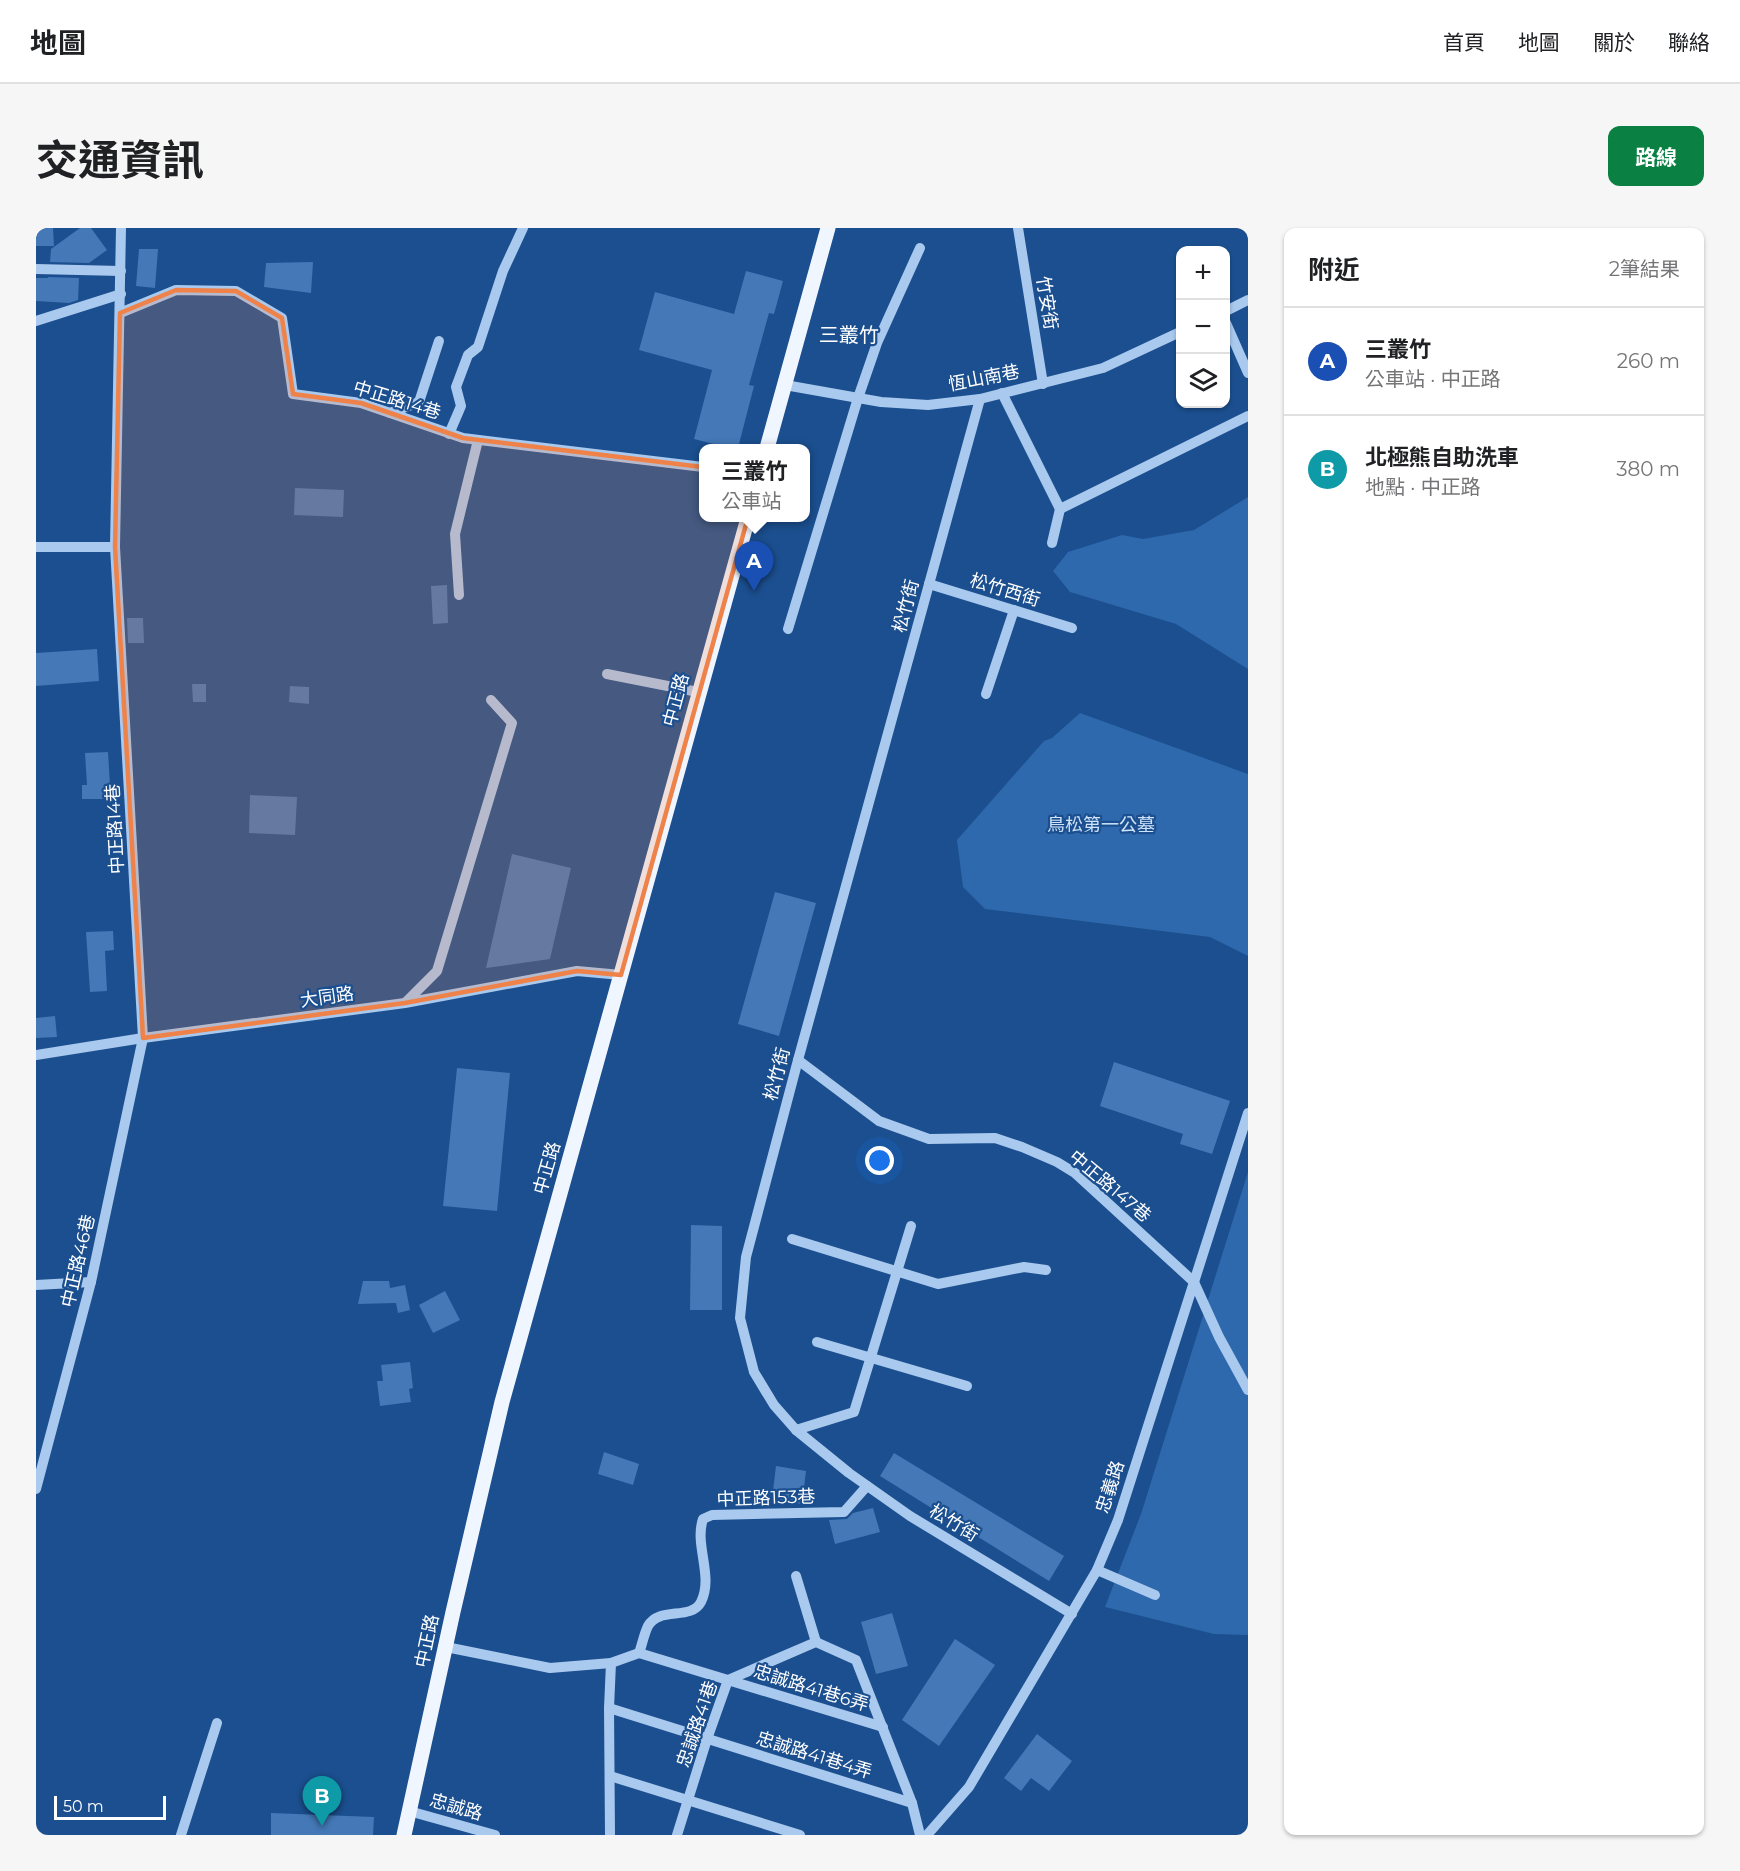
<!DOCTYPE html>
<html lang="zh-TW">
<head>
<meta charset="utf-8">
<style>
  body { margin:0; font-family:Montserrat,"Noto Sans TC",sans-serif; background:#f6f6f6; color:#202124 }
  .controls { position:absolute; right:18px; top:18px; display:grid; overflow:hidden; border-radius:12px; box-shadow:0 2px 4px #0004 }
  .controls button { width:54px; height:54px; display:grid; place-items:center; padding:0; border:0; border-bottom:2px solid #e0e0e0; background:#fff; color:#202124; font:30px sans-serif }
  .scale { position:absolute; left:18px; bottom:15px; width:112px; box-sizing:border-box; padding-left:6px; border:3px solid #fff; border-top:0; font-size:16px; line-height:21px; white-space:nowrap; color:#fff; -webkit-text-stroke:4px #1b4f8f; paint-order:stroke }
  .you { position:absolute; left:844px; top:933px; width:21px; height:21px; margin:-15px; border:4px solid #fff; border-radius:50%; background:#1a73e8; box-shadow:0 0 0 9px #1a73e833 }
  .badge { display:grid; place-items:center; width:39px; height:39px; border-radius:50%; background:#0b8043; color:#fff; font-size:20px; font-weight:700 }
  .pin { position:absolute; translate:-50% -50px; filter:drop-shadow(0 2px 3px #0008) }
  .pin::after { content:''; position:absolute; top:32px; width:21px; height:18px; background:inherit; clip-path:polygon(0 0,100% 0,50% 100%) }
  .popup { position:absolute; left:663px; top:216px; width:111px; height:78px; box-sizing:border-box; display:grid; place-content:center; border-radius:12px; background:#fff; filter:drop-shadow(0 2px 4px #0005); font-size:20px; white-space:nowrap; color:#757577 }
  .popup b { font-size:22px; color:#202124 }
  .popup::after { content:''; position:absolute; left:50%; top:100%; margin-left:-12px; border:12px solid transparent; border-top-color:#fff }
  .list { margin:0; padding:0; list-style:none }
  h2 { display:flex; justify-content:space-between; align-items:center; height:78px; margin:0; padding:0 24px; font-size:26px }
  h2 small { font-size:20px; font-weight:400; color:#757577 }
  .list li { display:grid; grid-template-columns:39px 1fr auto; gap:18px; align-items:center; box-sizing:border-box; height:108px; padding:0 24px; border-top:2px solid #e0e0e0 }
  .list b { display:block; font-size:22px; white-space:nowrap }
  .list p { margin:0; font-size:20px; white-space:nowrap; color:#757577 }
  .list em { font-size:20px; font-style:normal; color:#757577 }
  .icon { flex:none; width:33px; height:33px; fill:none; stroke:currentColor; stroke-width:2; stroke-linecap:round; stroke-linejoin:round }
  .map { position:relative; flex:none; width:1212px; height:1607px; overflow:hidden; border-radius:12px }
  header { display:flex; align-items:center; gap:36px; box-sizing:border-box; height:84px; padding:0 30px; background:#fff; border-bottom:2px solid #e0e0e0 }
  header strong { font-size:28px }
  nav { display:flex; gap:33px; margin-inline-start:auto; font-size:21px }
  .intro { display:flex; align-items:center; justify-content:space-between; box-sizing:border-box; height:144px; padding:0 36px }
  h1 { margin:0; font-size:42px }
  .button { padding:15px 27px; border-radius:12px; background:#0b8043; color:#fff; font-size:21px; font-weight:700 }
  main { display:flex; gap:36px; padding:0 36px }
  aside { flex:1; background:#fff; border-radius:12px; box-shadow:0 2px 4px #0004 }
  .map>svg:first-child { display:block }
  .green { fill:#2e69ad }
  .building { fill:#4478b7 }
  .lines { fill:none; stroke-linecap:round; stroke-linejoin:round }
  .minor { stroke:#a9c9ee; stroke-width:10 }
  .major { stroke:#f0f6ff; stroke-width:15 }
  .marked { fill:#ee8249; fill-opacity:0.2; stroke:#ee8249; stroke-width:4.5; stroke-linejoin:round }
  .labels { text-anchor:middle; stroke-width:4.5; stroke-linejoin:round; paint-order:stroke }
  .street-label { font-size:18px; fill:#fff; stroke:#1b4f8f }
  .park-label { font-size:18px; fill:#cfe3fa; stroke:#1b4f8f }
  .neighbourhood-label { font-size:20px; fill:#fff; stroke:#1b4f8f }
</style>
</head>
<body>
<header>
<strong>地圖</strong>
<nav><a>首頁</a><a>地圖</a><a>關於</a><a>聯絡</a></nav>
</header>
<div class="intro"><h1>交通資訊</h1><a class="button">路線</a></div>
<main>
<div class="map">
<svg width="1212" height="1607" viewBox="0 0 1212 1607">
  <rect width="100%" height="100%" fill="#1b4f8f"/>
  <!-- green -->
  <g class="green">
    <polygon points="1212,269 1212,441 1140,396 1034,364 1017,343 1032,324 1086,307 1107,311 1158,302"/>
    <polygon points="1044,485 1212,546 1212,728 1174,709 949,681 927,659 921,612 1008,513 1016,510"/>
    <polygon points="1212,944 1212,1407 1178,1406 1069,1379 1105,1286"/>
  </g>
  <!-- building -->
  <g class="building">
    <polygon points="0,0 17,0 18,18 0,18"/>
    <polygon points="44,0 55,0 71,22 53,35 14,34 15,21"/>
    <polygon points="103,21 122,21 119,60 100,58"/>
    <polygon points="277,34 275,65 228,59 230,35"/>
    <polygon points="710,43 747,53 738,86 733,85 713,157 718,158 702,220 694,220 658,211 676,142 603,122 619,64 698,86"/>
    <polygon points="12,49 43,50 42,72 33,75 0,73 0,50 12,50"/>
    <polygon points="259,260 308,262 307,289 258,287"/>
    <polygon points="411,357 412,395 397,396 395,358"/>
    <polygon points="91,390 107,390 108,415 92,415"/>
    <polygon points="61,421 63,453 0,458 0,425"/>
    <polygon points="156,456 170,456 170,474 157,474"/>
    <polygon points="254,458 273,459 273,476 253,474"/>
    <polygon points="72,524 74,557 83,557 84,571 46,571 46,557 51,557 49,525"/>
    <polygon points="214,567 261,569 259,607 213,605"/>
    <polygon points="476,626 535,640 514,731 450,740"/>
    <polygon points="739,664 780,675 743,808 702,796"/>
    <polygon points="77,703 78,722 69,723 71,763 54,764 50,704"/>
    <polygon points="19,788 21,809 0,810 0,790"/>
    <polygon points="1078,834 1194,873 1176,926 1144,916 1147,906 1064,878"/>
    <polygon points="421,840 474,845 461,983 407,978"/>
    <polygon points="655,997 686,998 686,1082 654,1082"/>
    <polygon points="327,1053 353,1053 354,1060 369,1057 374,1082 362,1085 360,1075 322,1076"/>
    <polygon points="409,1063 424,1092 397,1105 383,1077"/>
    <polygon points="374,1134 377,1160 373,1161 375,1174 344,1178 341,1153 347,1153 345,1137"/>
    <polygon points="568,1224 603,1236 597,1257 562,1246"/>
    <polygon points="858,1225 1028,1328 1013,1353 844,1248"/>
    <polygon points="740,1238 770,1243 766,1276 736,1271"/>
    <polygon points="837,1280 844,1304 799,1316 793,1292 811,1291 817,1285"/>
    <polygon points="856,1385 872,1438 840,1446 825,1394"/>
    <polygon points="919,1411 959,1437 903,1518 866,1492"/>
    <polygon points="1001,1506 1036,1533 1013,1563 995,1550 985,1563 968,1550"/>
    <polygon points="235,1585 338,1589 337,1607 235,1607"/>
  </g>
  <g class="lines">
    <!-- minor -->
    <g class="minor">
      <polyline points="982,0 1007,156"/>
      <polyline points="0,41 85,43"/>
      <polyline points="1190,83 1212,72"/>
      <polyline points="84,85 140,62 200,63 246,90 257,166 325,175 427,210 667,239"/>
      <polyline points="0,93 85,66"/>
      <polyline points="1190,95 1212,145"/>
      <polyline points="749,157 845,174 892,177 944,171 1067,140 1144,104"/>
      <polyline points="966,165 1024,281 1212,188"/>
      <polyline points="944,171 762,832 710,1029 704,1090 718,1144 738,1177 760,1202 813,1245 874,1288 1036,1386"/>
      <polyline points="354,185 383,174 403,113"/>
      <polyline points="413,206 425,178 420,159 432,127 442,119 467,43 487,0"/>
      <polyline points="1016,315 1024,281"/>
      <polyline points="0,319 79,319"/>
      <polyline points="893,356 1036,400"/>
      <polyline points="423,367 419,306 442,212"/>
      <polyline points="752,401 822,170 841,115 884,20"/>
      <polyline points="571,446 662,464"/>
      <polyline points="950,466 978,382"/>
      <polyline points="370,774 401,743 476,495 455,472"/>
      <polyline points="0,827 107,810 369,775 541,743 585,747"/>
      <polyline points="762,832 843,893 893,911 959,910 986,919 1021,934 1039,945 1158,1054 1183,1109 1212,1162"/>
      <polyline points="756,1011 902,1056 988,1039 1010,1042"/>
      <polyline points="0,1057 55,1054"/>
      <polyline points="781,1114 931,1158"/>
      <polyline points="760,1202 818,1184 875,998"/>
      <polyline points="0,1261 55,1054 107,810 79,319 85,0"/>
      <polyline points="1061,1342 1119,1367"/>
      <polyline points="760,1348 780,1414"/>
      <path d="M410,1419L514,1440L575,1435L603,1425C606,1417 608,1406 612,1398C623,1378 655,1393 665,1374C678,1348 658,1317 667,1291L676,1287L808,1284L831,1258"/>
      <polyline points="603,1425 847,1499"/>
      <polyline points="573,1480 876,1575"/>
      <polyline points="574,1548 764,1607"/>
      <polyline points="373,1583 459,1607"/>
      <polyline points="145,1607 181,1495"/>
      <polyline points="574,1607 573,1480 575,1435"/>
      <polyline points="641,1607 671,1511 692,1452 780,1414 820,1432 876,1575 884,1607"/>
      <polyline points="891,1607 933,1559 1061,1342 1082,1292 1212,885"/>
    </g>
    <!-- major -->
    <g class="major">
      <polyline points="731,220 792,0"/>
      <polyline points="368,1607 417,1384 466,1174 712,290"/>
    </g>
  </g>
  <!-- marked area -->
  <path class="marked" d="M140,62L200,63L246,90L257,166L325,175L427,210L724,246L585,747L541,743L369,775L107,810L79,319L84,85Z"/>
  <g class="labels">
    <!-- street labels -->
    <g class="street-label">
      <text transform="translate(1011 75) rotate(81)" y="6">竹安街</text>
      <text transform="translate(948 150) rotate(-11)" y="6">恆山南巷</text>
      <text transform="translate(361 172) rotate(17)" y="6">中正路14巷</text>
      <text transform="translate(969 362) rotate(17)" y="6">松竹西街</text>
      <text transform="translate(870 378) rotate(-75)" y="6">松竹街</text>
      <text transform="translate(640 472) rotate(-75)" y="6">中正路</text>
      <text transform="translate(79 601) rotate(-93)" y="6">中正路14巷</text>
      <text transform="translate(291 769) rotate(-8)" y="6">大同路</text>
      <text transform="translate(741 846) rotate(-75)" y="6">松竹街</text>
      <text transform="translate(511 940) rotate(-74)" y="6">中正路</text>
      <text transform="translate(1074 958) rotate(40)" y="6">中正路147巷</text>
      <text transform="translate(42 1033) rotate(-77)" y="6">中正路46巷</text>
      <text transform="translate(1074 1259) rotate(-72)" y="6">忠義路</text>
      <text transform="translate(730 1270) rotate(-2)" y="6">中正路153巷</text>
      <text transform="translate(918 1295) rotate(31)" y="6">松竹街</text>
      <text transform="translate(391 1413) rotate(-78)" y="6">中正路</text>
      <text transform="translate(775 1460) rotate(17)" y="6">忠誠路41巷6弄</text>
      <text transform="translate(661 1496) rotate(-71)" y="6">忠誠路41巷</text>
      <text transform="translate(778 1527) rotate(17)" y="6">忠誠路41巷4弄</text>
      <text transform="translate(420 1579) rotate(16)" y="6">忠誠路</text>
    </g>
    <!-- park labels -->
    <g class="park-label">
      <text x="1065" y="603">鳥松第一公墓</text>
    </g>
    <!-- neighbourhood labels -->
    <g class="neighbourhood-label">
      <text x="813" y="114">三叢竹</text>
    </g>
  </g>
</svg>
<div class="controls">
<button>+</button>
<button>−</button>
<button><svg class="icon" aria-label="layers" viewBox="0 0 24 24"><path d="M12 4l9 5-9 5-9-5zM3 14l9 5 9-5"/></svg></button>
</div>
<div class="scale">50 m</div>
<div class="you"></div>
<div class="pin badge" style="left:718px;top:363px;background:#1a4fb4">A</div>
<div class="popup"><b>三叢竹</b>公車站</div>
<div class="pin badge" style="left:286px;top:1598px;background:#0f9aa8">B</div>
</div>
<aside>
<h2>附近<small>2筆結果</small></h2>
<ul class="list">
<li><span class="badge" style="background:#1a4fb4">A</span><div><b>三叢竹</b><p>公車站 · 中正路</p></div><em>260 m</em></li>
<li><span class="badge" style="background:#0f9aa8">B</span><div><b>北極熊自助洗車</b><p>地點 · 中正路</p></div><em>380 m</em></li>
</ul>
</aside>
</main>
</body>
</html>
